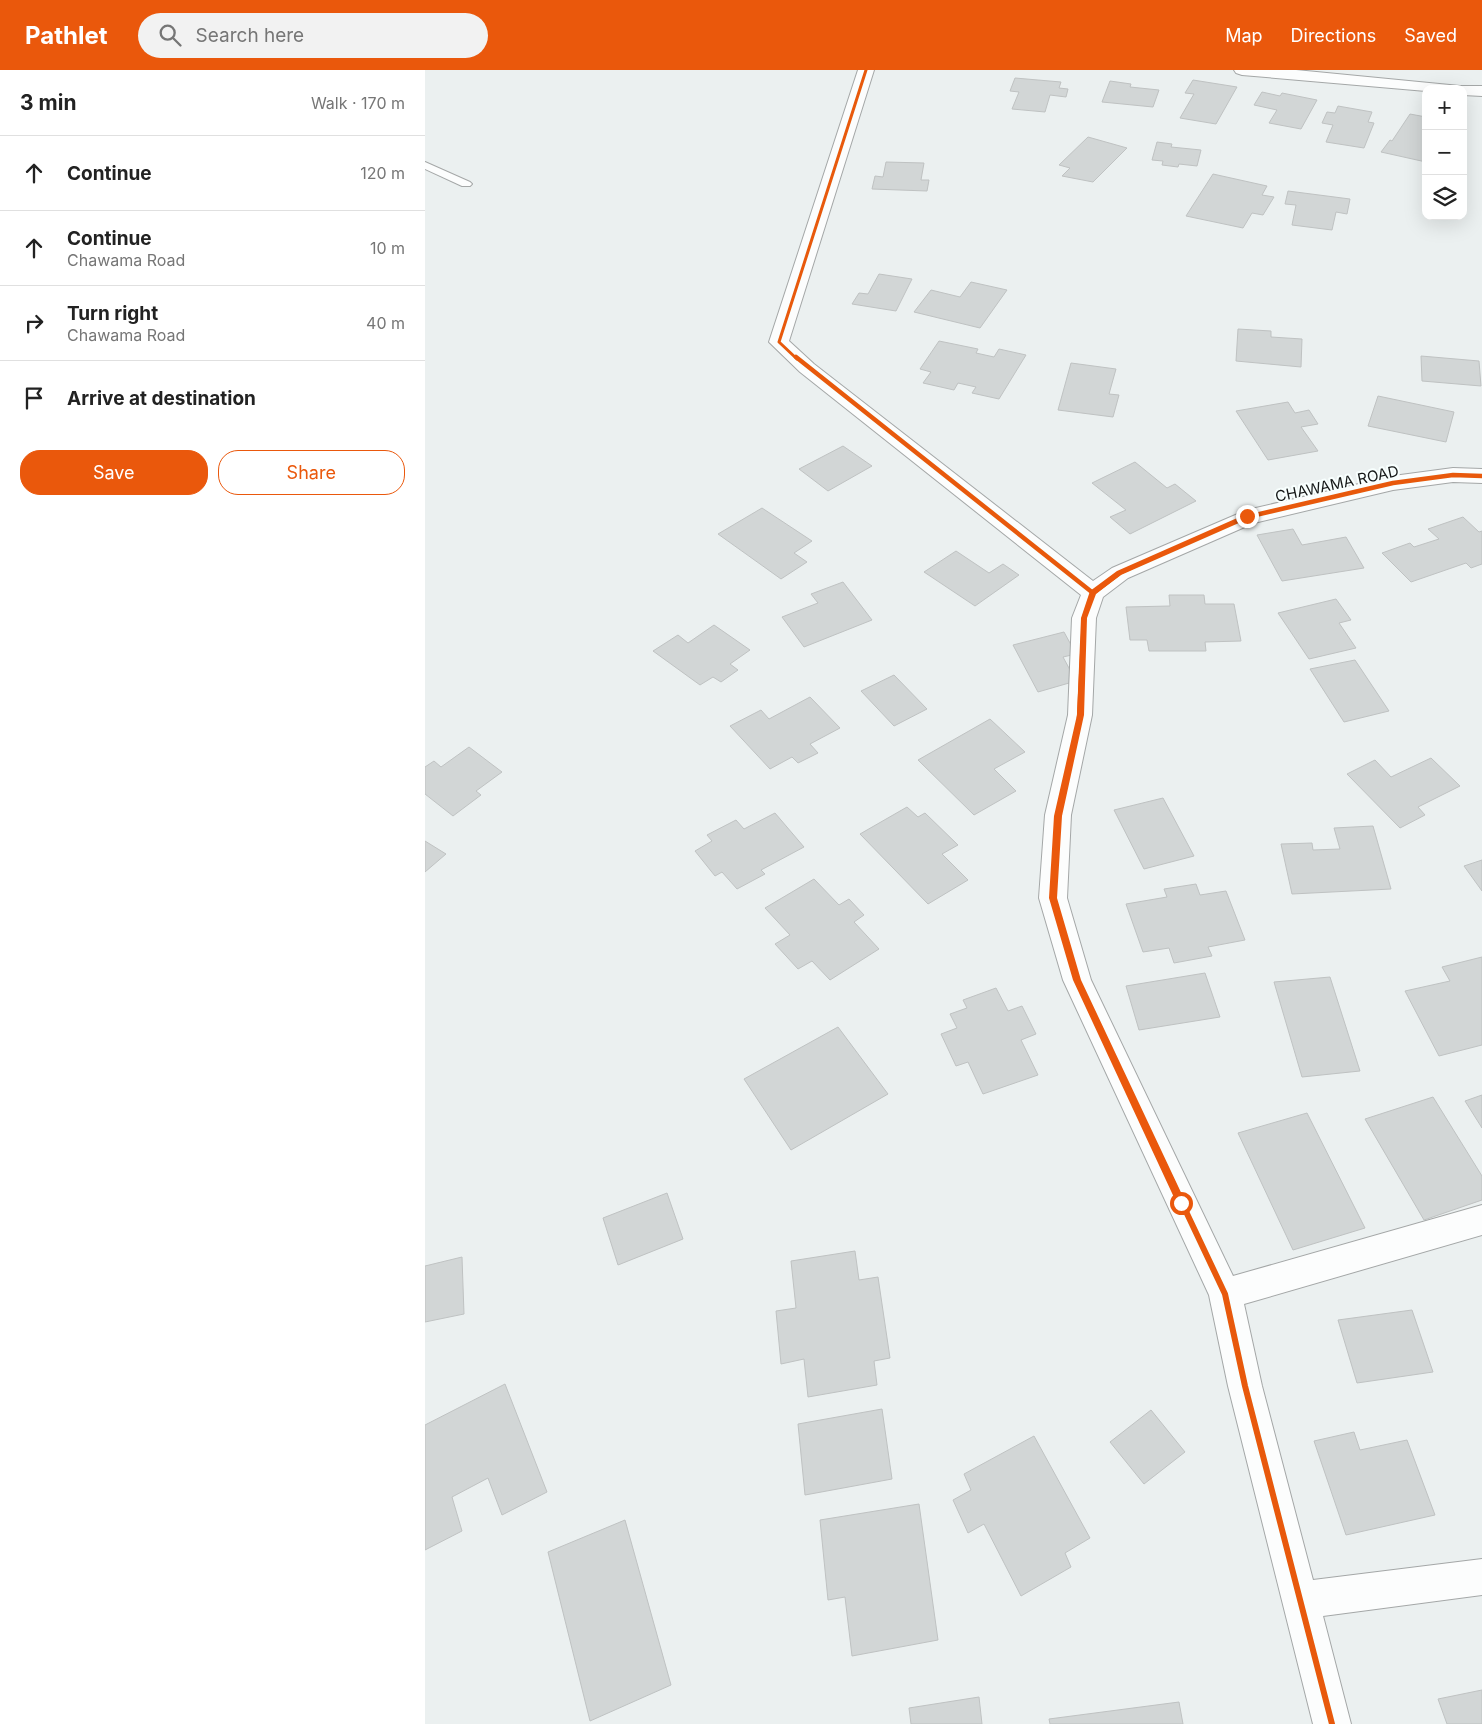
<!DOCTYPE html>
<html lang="en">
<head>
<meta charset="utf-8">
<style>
  body { margin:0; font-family:Inter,sans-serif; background:#f2f2f2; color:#222 }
  .controls { position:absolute; right:15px; top:15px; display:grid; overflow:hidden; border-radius:10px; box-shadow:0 5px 20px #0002 }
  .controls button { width:45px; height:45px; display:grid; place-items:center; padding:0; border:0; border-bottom:1px solid #e0e0e0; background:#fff; color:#222; font:25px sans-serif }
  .stop { position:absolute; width:15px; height:15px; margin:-11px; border:4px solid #ea580c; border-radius:50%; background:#fff }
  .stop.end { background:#ea580c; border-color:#fff; box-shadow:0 1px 5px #0008 }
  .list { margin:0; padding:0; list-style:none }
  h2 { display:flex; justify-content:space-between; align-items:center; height:65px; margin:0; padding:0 20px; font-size:21px }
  h2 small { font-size:16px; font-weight:400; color:#767676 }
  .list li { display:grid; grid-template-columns:32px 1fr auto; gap:15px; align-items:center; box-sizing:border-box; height:75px; padding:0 20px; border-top:1px solid #e0e0e0 }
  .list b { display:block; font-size:19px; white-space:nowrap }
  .list p { margin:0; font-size:16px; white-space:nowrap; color:#767676 }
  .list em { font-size:16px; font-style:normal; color:#767676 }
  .actions { display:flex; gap:10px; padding:15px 20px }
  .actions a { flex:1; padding:11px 0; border:1px solid #ea580c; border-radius:20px; text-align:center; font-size:18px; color:#ea580c }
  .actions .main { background:#ea580c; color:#fff }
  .icon { flex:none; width:28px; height:28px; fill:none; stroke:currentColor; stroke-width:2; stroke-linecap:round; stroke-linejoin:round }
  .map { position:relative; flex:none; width:1057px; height:1654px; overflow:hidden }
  header { display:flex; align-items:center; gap:30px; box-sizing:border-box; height:70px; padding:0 25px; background:#ea580c; color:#fff }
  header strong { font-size:24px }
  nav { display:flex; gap:28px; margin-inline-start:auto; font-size:18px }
  .search { width:350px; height:45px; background:#f2f2f2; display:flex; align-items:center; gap:12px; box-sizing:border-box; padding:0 18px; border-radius:28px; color:#767676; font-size:19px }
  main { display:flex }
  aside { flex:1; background:#fff }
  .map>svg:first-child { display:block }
  .building { fill:#d2d6d6; stroke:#bfc2c2 }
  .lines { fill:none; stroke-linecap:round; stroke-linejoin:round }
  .service-casing { stroke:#a4a7a7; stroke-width:2 }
  .minor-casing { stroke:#a4a7a7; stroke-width:2 }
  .tertiary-casing { stroke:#a4a7a7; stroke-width:2 }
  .service { fill:#fcfdfd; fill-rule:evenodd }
  .minor { fill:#fcfdfd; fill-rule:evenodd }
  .tertiary { fill:#fcfdfd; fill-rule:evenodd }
  .cycleway-far3-casing { stroke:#f8fffe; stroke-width:5 }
  .cycleway-far2-casing { stroke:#f8fffe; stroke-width:7 }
  .cycleway-far1-casing { stroke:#f8fffe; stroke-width:8 }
  .cycleway-casing { stroke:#f8fffe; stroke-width:9 }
  .cycleway-far3 { stroke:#e8590c; stroke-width:3 }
  .cycleway-far2 { stroke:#e8590c; stroke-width:4.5 }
  .cycleway-far1 { stroke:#e8590c; stroke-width:5 }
  .cycleway { stroke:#e8590c; stroke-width:6 }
  .route { fill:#ea580c }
  .labels { text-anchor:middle; stroke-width:4; stroke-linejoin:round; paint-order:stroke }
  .street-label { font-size:15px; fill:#151818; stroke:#f8fffe }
</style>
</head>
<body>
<header>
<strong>Pathlet</strong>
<div class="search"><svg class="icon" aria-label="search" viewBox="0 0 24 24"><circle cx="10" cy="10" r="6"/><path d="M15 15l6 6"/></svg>Search here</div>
<nav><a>Map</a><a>Directions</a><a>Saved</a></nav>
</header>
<main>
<aside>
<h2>3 min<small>Walk · 170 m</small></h2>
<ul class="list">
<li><svg class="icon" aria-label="ahead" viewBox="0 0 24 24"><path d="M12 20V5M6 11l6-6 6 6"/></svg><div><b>Continue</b></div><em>120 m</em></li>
<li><svg class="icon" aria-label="ahead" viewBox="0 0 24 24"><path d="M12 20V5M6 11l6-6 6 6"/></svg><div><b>Continue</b><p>Chawama Road</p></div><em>10 m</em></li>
<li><svg class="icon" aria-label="right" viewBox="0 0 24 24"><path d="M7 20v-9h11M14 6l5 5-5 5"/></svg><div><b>Turn right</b><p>Chawama Road</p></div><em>40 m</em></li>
<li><svg class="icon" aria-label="arrive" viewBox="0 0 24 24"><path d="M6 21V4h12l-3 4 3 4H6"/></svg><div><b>Arrive at destination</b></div></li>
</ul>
<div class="actions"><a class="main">Save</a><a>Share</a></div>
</aside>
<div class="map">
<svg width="1057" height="1654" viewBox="0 0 1057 1654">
  <rect width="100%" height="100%" fill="#ebf0f0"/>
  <!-- building -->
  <g class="building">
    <polygon points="590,8 636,12 634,18 643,19 641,27 625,25 620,42 587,39 594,22 585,21"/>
    <polygon points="768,10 812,17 791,54 755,48 769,24 760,23"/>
    <polygon points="685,11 706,14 705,17 734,20 728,37 677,32"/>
    <polygon points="837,22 855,26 857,23 892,30 876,59 844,53 852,40 829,35"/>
    <polygon points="913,36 947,42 943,52 949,53 939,78 901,72 908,55 897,53 902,42 910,43"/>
    <polygon points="985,44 1001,47 1001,92 956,82 965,70 967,71"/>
    <polygon points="663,67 702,78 668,112 637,106 645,98 634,95"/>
    <polygon points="732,72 747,74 746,77 776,80 772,96 754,94 753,97 737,95 738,91 727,90"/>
    <polygon points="461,92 499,93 496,110 504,110 502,121 447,119 450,106 458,107"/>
    <polygon points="788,104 842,116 837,125 849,127 838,145 827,143 818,158 761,146"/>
    <polygon points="863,121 925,129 922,144 911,142 907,160 867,155 871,135 860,134"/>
    <polygon points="454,204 487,209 471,241 427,234 434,223 443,224"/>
    <polygon points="546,212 582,220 555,258 489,242 506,220 535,227"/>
    <polygon points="813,259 846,261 846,267 877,269 876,297 811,291"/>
    <polygon points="514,271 553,279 551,283 569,287 574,279 601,285 574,329 547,323 551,317 533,313 529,320 498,313 506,302 495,299"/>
    <polygon points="996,286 1054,291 1056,316 997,311"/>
    <polygon points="646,293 691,299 684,324 694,325 688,347 633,340"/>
    <polygon points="953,326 1029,342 1021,372 943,356"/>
    <polygon points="863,332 870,343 884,340 893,354 876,357 893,381 843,390 811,341"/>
    <polygon points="418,376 447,396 403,421 374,399"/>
    <polygon points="710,392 742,418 750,414 771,431 705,464 685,447 701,440 667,413"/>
    <polygon points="337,438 387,471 369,483 382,492 356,509 293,464"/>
    <polygon points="1038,447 1054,462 1057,461 1057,494 1046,498 1041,493 986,512 957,483 985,473 989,477 1014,469 1003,459"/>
    <polygon points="868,459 877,475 921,467 939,498 857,511 832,465"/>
    <polygon points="531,481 564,503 578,494 594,505 550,536 499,502"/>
    <polygon points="418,512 447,550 379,577 357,547 393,533 386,524"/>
    <polygon points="744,525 779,525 780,534 809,534 816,571 780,572 781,581 724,581 722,570 705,570 701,537 745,536"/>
    <polygon points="911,529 926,550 914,553 931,578 884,589 853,543"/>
    <polygon points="289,555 325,580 305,594 313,600 296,612 288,607 275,615 228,581 253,565 263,573"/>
    <polygon points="639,562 651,584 638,587 651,611 613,622 588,575"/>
    <polygon points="930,590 964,641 919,652 885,599"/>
    <polygon points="469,605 502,639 469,656 436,621"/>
    <polygon points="385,627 415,658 385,674 393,683 373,693 367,687 345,699 305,656 336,640 344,649"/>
    <polygon points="565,649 600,682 569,699 591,721 549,745 493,690"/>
    <polygon points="44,677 77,702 51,721 56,725 28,746 0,724 0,697 9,691 16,697"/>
    <polygon points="1006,688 1035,716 993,737 1000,745 975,758 922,704 950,690 966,707"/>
    <polygon points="738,728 769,786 719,799 689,740"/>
    <polygon points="482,737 493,747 500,743 533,775 517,784 543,810 503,834 435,764"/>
    <polygon points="350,743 379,777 336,800 340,804 312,819 297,802 290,806 270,781 287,771 282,765 311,750 319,759"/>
    <polygon points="948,756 966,819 867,824 856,774 887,773 888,780 915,779 909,758"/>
    <polygon points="0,771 21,784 0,802"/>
    <polygon points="1057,790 1057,821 1039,796"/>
    <polygon points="389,809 414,835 424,829 439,845 429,852 454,879 405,910 387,891 373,899 350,874 365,865 340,838"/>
    <polygon points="771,814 775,825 801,821 820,870 783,877 787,886 749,893 744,878 718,882 701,834 742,827 739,819"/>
    <polygon points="1057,887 1057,975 1014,986 980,921 1025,911 1017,897"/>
    <polygon points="780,903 795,947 714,960 701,916"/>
    <polygon points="905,907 935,1001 877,1007 849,912"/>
    <polygon points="571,918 583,941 597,936 611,964 596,970 613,1005 558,1024 543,992 531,996 516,964 532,958 525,944 542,938 538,930"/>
    <polygon points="413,957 463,1024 366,1080 319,1009"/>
    <polygon points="1057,1025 1057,1058 1040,1031"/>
    <polygon points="1008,1027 1057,1106 1057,1130 999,1150 940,1049"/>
    <polygon points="882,1043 940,1158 868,1180 813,1063"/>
    <polygon points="242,1123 258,1169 193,1195 178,1148"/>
    <polygon points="430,1181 434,1210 453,1207 465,1288 449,1291 452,1315 383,1327 379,1289 356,1294 351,1241 371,1238 366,1191"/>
    <polygon points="37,1187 39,1244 0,1252 0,1196"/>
    <polygon points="987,1240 1008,1302 932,1313 913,1250"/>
    <polygon points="80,1314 122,1422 77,1445 63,1408 27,1427 37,1461 0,1480 0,1355"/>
    <polygon points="457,1339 467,1409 380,1425 373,1354"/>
    <polygon points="726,1340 760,1382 719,1414 685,1372"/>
    <polygon points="929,1362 935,1380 982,1370 1010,1445 921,1465 889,1371"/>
    <polygon points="609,1366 665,1468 640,1483 646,1497 596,1526 559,1454 543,1463 528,1430 546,1420 539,1404"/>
    <polygon points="494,1434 513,1570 427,1586 420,1527 403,1530 395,1450"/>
    <polygon points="200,1450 246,1615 165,1651 123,1482"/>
    <polygon points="1057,1620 1057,1654 1022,1654 1013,1629"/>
    <polygon points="554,1627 557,1654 486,1654 484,1638"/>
    <polygon points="754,1632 758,1654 625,1654 624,1649"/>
  </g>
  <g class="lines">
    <!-- service casing -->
    <g class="service-casing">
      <polygon id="service" points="0,92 45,112 47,114 45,116 37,116 0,99"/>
    </g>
    <!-- minor casing -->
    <g class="minor-casing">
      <polygon id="minor" points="433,0 449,0 364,271 389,294 668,511 687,498 822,440 968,406 1028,398 1057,399 1057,413 1028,412 968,420 829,453 703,508 678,527 671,548 667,645 646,745 642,828 666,910 808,1206 1057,1135 1057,1165 819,1234 837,1316 888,1510 1057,1489 1057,1525 898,1546 926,1654 888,1654 803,1316 784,1225 638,910 614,828 620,745 643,645 647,548 656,525 375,302 344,272"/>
    </g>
    <!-- tertiary casing -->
    <g class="tertiary-casing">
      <polygon id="tertiary" points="809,0 871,0 1035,16 1057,16 1057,26 1038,25 1038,19 1001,19 1001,21 817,5 811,3"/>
    </g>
    <!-- service -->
    <use href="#service" class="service"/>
    <!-- minor -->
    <use href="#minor" class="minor"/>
    <!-- tertiary -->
    <use href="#tertiary" class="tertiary"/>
    <!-- cycleway-far3 casing -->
    <g class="cycleway-far3-casing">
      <polyline id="cycleway-far3" points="372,289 354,272 441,0"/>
    </g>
    <!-- cycleway-far2 casing -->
    <g class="cycleway-far2-casing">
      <g id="cycleway-far2">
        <polyline points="371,287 668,523"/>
        <polyline points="654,648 659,548 668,523 695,503 822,447 968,413 1028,405 1057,406"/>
      </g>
    </g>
    <!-- cycleway-far1 casing -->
    <g class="cycleway-far1-casing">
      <polyline id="cycleway-far1" points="655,647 633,745 628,828 652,910 740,1096"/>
    </g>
    <!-- cycleway casing -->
    <g class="cycleway-casing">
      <polyline id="cycleway" points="739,1095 800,1224 820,1316 907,1654"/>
    </g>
    <!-- cycleway-far3 -->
    <use href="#cycleway-far3" class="cycleway-far3"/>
    <!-- cycleway-far2 -->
    <use href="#cycleway-far2" class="cycleway-far2"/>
    <!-- cycleway-far1 -->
    <use href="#cycleway-far1" class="cycleway-far1"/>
    <!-- cycleway -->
    <use href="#cycleway" class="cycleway"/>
  </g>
  <!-- route -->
  <polygon class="route" points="819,445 825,446 697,504 671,524 662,548 659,645 637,746 632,828 656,910 761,1133 756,1138 753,1136 648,910 624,828 629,746 652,645 656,548 665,521 692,501"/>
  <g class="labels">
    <!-- street labels -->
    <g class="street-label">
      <text transform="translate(912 414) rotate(-12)" y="5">CHAWAMA ROAD</text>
    </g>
  </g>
</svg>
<div class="controls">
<button>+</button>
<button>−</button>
<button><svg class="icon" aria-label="layers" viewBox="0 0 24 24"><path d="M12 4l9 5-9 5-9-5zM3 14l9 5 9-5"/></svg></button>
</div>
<div class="stop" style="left:756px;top:1133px"></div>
<div class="stop end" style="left:822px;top:446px"></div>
</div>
</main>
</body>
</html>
